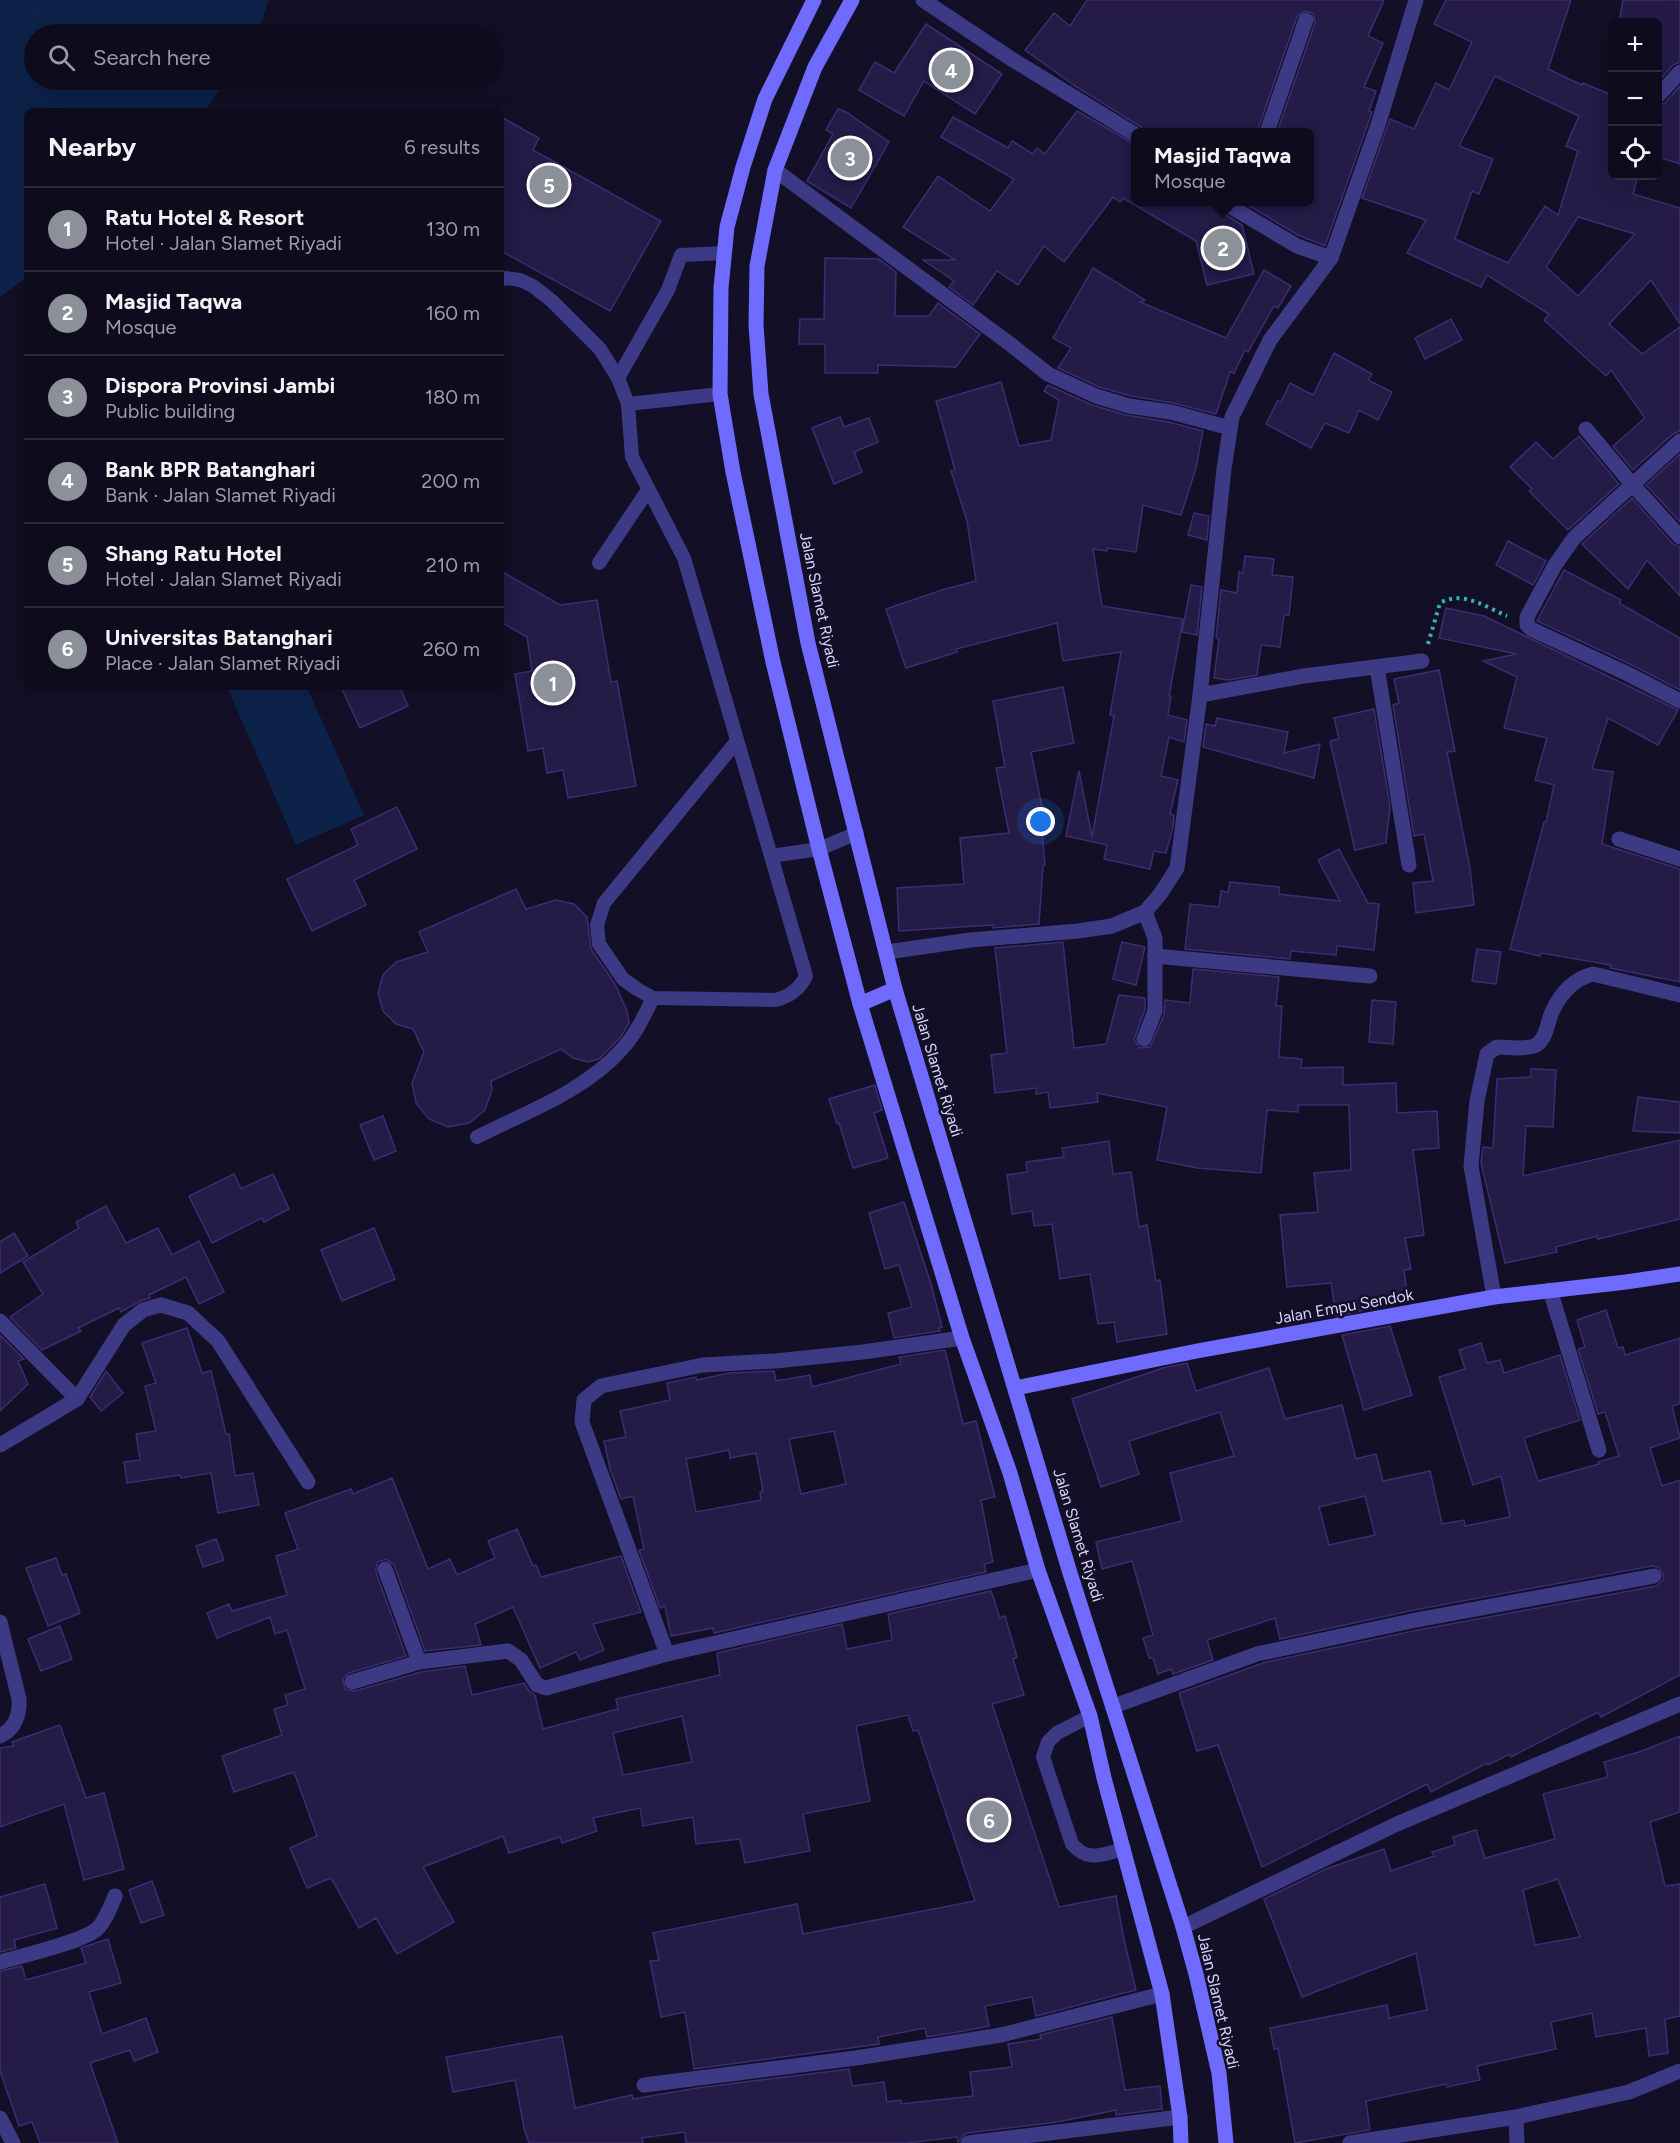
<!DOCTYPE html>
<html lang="en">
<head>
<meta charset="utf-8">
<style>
  body { margin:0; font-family:Figtree,sans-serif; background:#171425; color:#f1f3f6 }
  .controls { position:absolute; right:18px; top:18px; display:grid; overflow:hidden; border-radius:9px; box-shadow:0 6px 24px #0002 }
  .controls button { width:54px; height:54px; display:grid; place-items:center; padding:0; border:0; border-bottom:2px solid #2e2b3b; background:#0e0b1c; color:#f1f3f6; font:30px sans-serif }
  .you { position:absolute; left:1041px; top:822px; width:21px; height:21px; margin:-15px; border:4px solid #fff; border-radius:50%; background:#1a73e8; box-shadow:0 0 0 9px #1a73e833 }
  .badge { display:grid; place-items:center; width:39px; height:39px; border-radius:50%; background:#8c9099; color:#fff; font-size:20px; font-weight:700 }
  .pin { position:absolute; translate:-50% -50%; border:3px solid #fff; box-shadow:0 2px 6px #0006 }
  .popup { position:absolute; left:1131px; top:128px; width:183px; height:78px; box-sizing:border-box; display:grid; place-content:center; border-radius:9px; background:#0e0b1c; filter:drop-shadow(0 2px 4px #0005); font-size:20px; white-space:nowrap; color:#9b9ba3 }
  .popup b { font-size:22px; color:#f1f3f6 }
  .popup::after { content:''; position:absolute; left:50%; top:100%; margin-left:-12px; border:12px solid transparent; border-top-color:#0e0b1c }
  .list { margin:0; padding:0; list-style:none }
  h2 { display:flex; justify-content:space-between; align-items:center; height:78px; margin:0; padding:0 24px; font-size:26px }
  h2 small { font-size:20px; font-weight:400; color:#9b9ba3 }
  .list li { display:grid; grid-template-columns:39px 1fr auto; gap:18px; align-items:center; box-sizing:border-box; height:84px; padding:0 24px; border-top:2px solid #2e2b3b }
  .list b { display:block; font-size:22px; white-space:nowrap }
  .list p { margin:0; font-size:20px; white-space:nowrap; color:#9b9ba3 }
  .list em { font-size:20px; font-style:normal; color:#9b9ba3 }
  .icon { flex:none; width:33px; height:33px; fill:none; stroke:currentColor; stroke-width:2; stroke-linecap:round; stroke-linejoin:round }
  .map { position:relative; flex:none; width:1680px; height:2143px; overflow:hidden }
  .search { position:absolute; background:#0e0b1c; box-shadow:0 6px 24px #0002; left:24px; top:24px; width:480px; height:66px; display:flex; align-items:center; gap:15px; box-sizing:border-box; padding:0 21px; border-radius:33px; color:#9b9ba3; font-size:22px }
  .panel { position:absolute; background:#0e0b1c; box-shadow:0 6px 24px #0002; left:24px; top:108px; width:480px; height:582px; border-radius:9px }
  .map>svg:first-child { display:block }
  .water { fill:#0c2248 }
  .building { fill:#241b47; stroke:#3b2d73; stroke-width:1.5; fill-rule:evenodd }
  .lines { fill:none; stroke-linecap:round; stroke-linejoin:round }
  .path { stroke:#2fb8b0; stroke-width:4; stroke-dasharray:3 4.5; stroke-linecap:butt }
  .lane { stroke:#3d3a85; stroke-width:14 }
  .street { stroke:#3d3a85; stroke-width:15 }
  .secondary { stroke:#6f6bff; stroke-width:15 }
  .labels { text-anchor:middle; stroke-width:5; stroke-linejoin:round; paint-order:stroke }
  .street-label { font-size:16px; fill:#d9d4ff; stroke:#130f26 }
</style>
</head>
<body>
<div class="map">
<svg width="1680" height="2143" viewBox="0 0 1680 2143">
  <rect width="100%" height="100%" fill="#130f26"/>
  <!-- water -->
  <g class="water">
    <polygon points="0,0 269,0 257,34 34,34 34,80 225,80 205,111 27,111 27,277 0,297"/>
    <polygon points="227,687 307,687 364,815 296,845"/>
  </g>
  <!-- building -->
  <g class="building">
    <polygon points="1087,0 1384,0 1368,36 1383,43 1364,87 1376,91 1369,111 1372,112 1325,246 1298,235 1241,201 1310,201 1310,132 1277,132 1315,23 1313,13 1304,11 1297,17 1257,132 1145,132 1141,127 1075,86 1025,50 1054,13 1070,26"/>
    <path d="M1446,0H1571L1548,69L1582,85L1583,83L1612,95V176H1638L1633,194L1680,208V324L1651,280L1609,324L1642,354L1680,327V431L1673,434L1633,470L1613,446L1645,418L1611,370L1606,376L1544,320L1549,314L1487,275L1481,287L1407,253L1426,220L1362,198L1390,119L1414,129L1436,83L1449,90L1472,42L1434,24ZM1495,76L1579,116L1566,146L1578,151L1558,215L1545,206L1508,263L1455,239L1472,191L1479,194L1493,159L1459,146ZM1578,217L1635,234L1578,296L1546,267Z"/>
    <polygon points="1623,0 1680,0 1680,62 1673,65 1658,82 1658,22 1619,22"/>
    <polygon points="926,24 1002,74 975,114 924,81 904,116 859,90 875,62 894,73"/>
    <polygon points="1680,86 1680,164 1658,157 1658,106 1665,103"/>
    <polygon points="838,109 846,112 889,142 851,208 807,181 833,134 826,130"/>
    <polygon points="1077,111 1136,145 1136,201 1213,201 1218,210 1242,225 1254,274 1207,285 1196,241 1123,198 1120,202 1113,197 1064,262 1044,246 1018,285 997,271 973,305 949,287 954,281 923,260 955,260 903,227 938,176 990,211 1014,179 941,137 953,117 1008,148 1012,141 1033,154 1037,148 1045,154"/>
    <polygon points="501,117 539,138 533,150 661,221 610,311 501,251"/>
    <polygon points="825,258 879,259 896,272 895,316 929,316 938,303 980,334 956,367 878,365 878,373 825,373 825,344 799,344 800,319 824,319"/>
    <polygon points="1093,268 1145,300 1140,302 1226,338 1264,270 1291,286 1278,308 1274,306 1248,352 1245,350 1234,373 1230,372 1216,414 1173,403 1131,396 1099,387 1058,368 1071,348 1053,338"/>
    <polygon points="1451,319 1462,340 1425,359 1415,338"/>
    <polygon points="1334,353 1372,374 1368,380 1392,392 1378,420 1359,410 1349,433 1325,423 1311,448 1266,424 1278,400 1281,402 1290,383 1313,395"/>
    <polygon points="1001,382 1019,446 1051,440 1059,400 1044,391 1048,385 1092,405 1126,415 1169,422 1203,431 1196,468 1181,515 1143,505 1136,552 1107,548 1107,551 1093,549 1102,606 1183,619 1169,696 1171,696 1168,715 1187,720 1184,742 1169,737 1161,776 1178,780 1170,814 1174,815 1173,827 1166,853 1154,851 1150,869 1104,859 1107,845 1066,836 1079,771 1092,837 1114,716 1110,715 1121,652 1063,661 1057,623 956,649 957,652 906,668 886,609 942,590 976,581 967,521 951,471 955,470 936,401"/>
    <polygon points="840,417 844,427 869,418 878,442 854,452 862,472 834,484 812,428"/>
    <polygon points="1579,436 1619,484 1568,530 1529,491 1532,489 1510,467 1536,442 1553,459"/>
    <polygon points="1680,454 1680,522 1646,485"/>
    <polygon points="1632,498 1673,544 1680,547 1680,596 1647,560 1628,589 1582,544"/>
    <polygon points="1194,513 1209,516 1207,540 1188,535"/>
    <polygon points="1508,541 1546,561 1533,585 1496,565"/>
    <polygon points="1245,556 1274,559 1272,575 1293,577 1289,615 1284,615 1280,647 1261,645 1257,675 1229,680 1214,678 1219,639 1216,638 1221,590 1237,593 1239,572 1243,573"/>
    <polygon points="1564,570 1621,600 1619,603 1680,638 1680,690 1632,665 1537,621"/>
    <polygon points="501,571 560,605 597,600 611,682 617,681 636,786 568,798 563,770 547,773 543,748 528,751 515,674 532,671 527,637 501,622"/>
    <polygon points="1191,585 1202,587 1197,635 1182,632"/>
    <polygon points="1446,608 1484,616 1678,710 1658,745 1608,718 1592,769 1613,772 1602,844 1680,869 1680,982 1610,968 1611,965 1541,953 1540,956 1510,949 1544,822 1546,822 1554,785 1535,780 1547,738 1504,728 1517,677 1483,661 1517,654 1439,638"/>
    <polygon points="1439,670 1455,751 1447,752 1470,868 1474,905 1416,913 1413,883 1433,881 1424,834 1414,836 1393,705 1399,703 1394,679"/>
    <polygon points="341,687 400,687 408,706 360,728"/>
    <polygon points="1063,687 1074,743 1031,752 1047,832 1042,831 1045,865 1043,865 1039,924 993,928 993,925 899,931 897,888 964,884 960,838 1009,833 996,768 1005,767 993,701"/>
    <polygon points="1374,709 1390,806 1386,843 1355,850 1330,741 1339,739 1334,718"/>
    <polygon points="1217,718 1288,732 1284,753 1320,744 1314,778 1203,747 1206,724 1215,726"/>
    <polygon points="397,807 417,849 354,880 366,905 312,931 287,879 358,845 351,829"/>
    <polygon points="1339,849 1368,903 1379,904 1374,950 1337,946 1336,955 1291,951 1290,959 1185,949 1190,904 1219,907 1221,891 1228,892 1230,882 1279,887 1279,894 1340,901 1318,860"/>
    <polygon points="516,889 526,909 556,900 574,904 587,917 591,949 615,984 627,1011 629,1023 620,1038 599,1059 587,1062 573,1058 561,1049 491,1081 492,1090 485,1110 469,1123 448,1127 429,1119 416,1103 412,1083 424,1052 413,1029 396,1024 383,1011 378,993 383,975 396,962 428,952 419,932"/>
    <polygon points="1063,942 1074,1048 1106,1044 1119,995 1145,998 1145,1009 1134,1040 1140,1048 1150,1047 1164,1015 1165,1000 1190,1003 1193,969 1279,977 1276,1006 1282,1006 1279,1057 1302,1059 1301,1068 1343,1067 1343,1085 1396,1083 1397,1113 1437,1111 1439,1148 1413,1150 1424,1235 1405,1238 1411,1269 1404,1270 1408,1301 1336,1316 1331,1283 1287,1287 1280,1215 1318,1212 1314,1173 1351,1170 1349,1105 1298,1105 1298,1112 1267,1110 1261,1173 1197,1168 1157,1160 1167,1107 1097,1093 1098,1102 1050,1108 1048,1092 1036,1094 1036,1088 995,1093 991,1055 1007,1053 995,948"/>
    <polygon points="1122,942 1145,947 1136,985 1113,979"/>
    <polygon points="1477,949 1501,952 1496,984 1472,981"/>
    <polygon points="1372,1000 1396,1002 1393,1044 1369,1042"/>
    <polygon points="1531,1069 1556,1070 1553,1127 1526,1126 1523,1176 1680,1140 1680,1219 1598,1239 1597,1236 1556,1247 1557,1252 1505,1263 1481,1163 1483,1147 1493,1148 1497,1079 1531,1077"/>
    <polygon points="875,1085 882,1110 874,1113 888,1158 853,1168 839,1123 837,1124 829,1099"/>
    <polygon points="1638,1097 1680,1102 1680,1133 1633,1131"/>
    <polygon points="383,1116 396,1151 374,1160 360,1125"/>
    <polygon points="1109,1141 1113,1174 1131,1172 1139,1227 1147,1225 1156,1281 1160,1280 1167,1334 1117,1342 1114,1322 1098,1324 1090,1274 1060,1279 1052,1224 1034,1226 1032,1211 1012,1214 1007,1175 1027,1172 1026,1162 1064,1157 1062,1148"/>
    <polygon points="234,1174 241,1189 273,1174 289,1209 264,1222 262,1218 212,1243 189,1196"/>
    <polygon points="904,1202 931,1284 942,1327 939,1328 940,1331 894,1338 888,1313 912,1307 899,1265 885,1269 869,1213"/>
    <polygon points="106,1206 126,1243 158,1228 172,1255 199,1241 224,1292 199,1304 186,1277 149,1295 150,1298 140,1301 121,1312 119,1308 78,1328 81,1331 42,1350 10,1317 43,1294 23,1262 79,1228 76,1222"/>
    <polygon points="374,1228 395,1279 342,1301 321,1250"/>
    <polygon points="14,1233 28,1256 0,1273 0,1242"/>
    <path d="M1606,1310L1618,1348L1623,1347L1625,1355L1680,1338V1404L1672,1406L1680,1438L1650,1448L1662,1486L1680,1480V1675L1601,1717L1598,1712L1511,1757L1510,1754L1488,1765L1487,1763L1431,1792L1427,1784L1262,1867L1218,1745L1197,1751L1179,1693L1266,1662L1418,1630L1656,1586L1663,1580V1574L1658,1567L1652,1566L1414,1610L1280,1639L1275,1618L1207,1640L1213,1660L1173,1674L1171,1669L1158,1674L1153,1658H1149L1143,1638L1153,1635L1132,1561L1102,1569L1096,1542L1182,1521L1170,1473L1234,1456L1220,1412L1129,1441L1139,1474L1101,1487L1072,1399L1163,1368L1187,1363L1196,1391L1269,1368L1285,1419L1342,1405L1356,1459L1376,1454L1383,1481L1430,1471L1442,1524L1464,1520L1465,1526L1510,1517L1501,1476L1473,1485L1439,1377L1465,1369L1459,1350L1481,1343L1487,1363L1500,1360L1504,1373L1560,1355L1580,1420L1524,1438L1538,1481L1599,1464L1598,1462L1619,1456L1605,1412L1598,1414L1578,1349L1585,1347L1577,1320ZM1365,1496L1375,1535L1329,1545L1319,1507Z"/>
    <polygon points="1390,1326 1412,1395 1364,1410 1342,1335"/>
    <polygon points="187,1328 202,1373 211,1371 226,1434 229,1434 235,1476 253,1473 259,1505 218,1513 211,1473 181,1478 180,1475 127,1483 124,1462 140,1460 136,1434 156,1431 145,1386 156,1383 142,1343"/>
    <polygon points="0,1335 24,1359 18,1361 28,1384 0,1411"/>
    <path d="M945,1350L963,1424L976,1421L995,1497L981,1500L993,1562L984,1564L986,1572L714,1633L713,1628L671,1636L665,1606L660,1608L639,1550L644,1549L633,1496L621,1499L610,1469L604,1441L626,1437L620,1411L670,1400L667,1383L696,1377L697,1380L729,1373L774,1371L776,1381L810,1375L812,1387L901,1364L899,1357ZM834,1431L846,1484L801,1494L789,1439ZM729,1450L730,1458L756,1453L763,1491L760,1492L761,1500L696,1512L686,1459Z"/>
    <polygon points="106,1371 123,1393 101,1411 90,1397"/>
    <path d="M392,1478L428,1569L450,1559L457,1575L495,1558L488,1541L517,1529L533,1566L536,1565L541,1577L621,1556L641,1612L593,1624L604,1650L580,1660L576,1652L540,1668L513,1607L475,1624L481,1645L425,1651L394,1565L386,1559L378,1562L376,1567V1572L406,1656L349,1673L343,1679L345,1689L355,1691L421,1672L465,1666L472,1695L524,1683L529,1691L535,1695L543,1729L618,1709L616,1699L720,1675L717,1653L842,1624L847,1649L892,1640L888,1614L991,1591L1000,1618L1005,1616L1017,1657L1013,1659L1024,1695L992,1704L1059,1907L1116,1896L1123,1935L1136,1990L1036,2016L1032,1997L985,2006L989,2026L964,2031L927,2037L925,2028L878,2037L879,2044L694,2069L685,2012L661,2017L650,1961L659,1960L653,1933L797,1904L803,1934L975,1901L918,1730L913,1731L908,1715L856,1726L870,1801L803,1814L810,1851L745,1863L740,1839L696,1844L693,1817L643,1826L640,1808L593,1818L597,1831L562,1843L560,1837L509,1853L503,1836L423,1867L454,1922L397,1954L376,1918L359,1928L331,1878L307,1888L290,1848L317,1836L294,1772L234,1792L222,1756L282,1735L274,1709L288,1705L285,1695L305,1689L287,1630L275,1634L270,1617L217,1638L207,1613L229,1604L232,1611L287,1595L276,1556L298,1549L285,1513L351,1489L353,1494ZM682,1716L692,1762L623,1775L613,1733Z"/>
    <polygon points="216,1539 224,1560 203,1567 196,1546"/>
    <polygon points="56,1558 62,1575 66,1574 80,1613 48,1626 26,1568"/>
    <polygon points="60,1626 72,1659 41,1671 28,1639"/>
    <polygon points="60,1725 86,1798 104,1793 124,1869 84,1880 64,1804 0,1827 0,1748 14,1746 12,1742"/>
    <path d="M1680,1736V1812L1650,1822L1665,1886L1680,1884V2016L1665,2019L1668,2053L1649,2056L1646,2028L1596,2037L1592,2013L1551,2022L1556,2049L1477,2066L1480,2080L1447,2087L1446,2084L1366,2101L1370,2130L1295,2143L1278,2048L1274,2049L1270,2028L1387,2005L1389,2018L1427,2010L1416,1953L1302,1997L1264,1899L1326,1869L1384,1849L1391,1871L1434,1856L1432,1852L1455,1845L1453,1837L1476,1830L1485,1858L1555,1839L1543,1794L1608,1777L1604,1762L1639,1752ZM1558,1879L1580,1937L1535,1945L1523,1890Z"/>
    <polygon points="152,1881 164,1915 141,1923 129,1890"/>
    <polygon points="45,1884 57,1928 14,1940 16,1948 0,1952 0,1897"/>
    <polygon points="108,1939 121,1983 89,1992 102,2034 146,2018 158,2052 134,2061 130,2050 90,2063 118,2143 40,2143 32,2122 19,2126 0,2071 0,1971 22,1966 26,1980 86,1963 81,1948"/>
    <polygon points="1112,2017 1125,2090 1160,2086 1162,2109 1116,2115 1116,2110 1057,2122 967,2133 962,2136 958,2143 957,2137 907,2143 686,2143 685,2132 642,2138 643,2143 529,2143 524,2128 515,2080 453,2092 446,2057 562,2036 575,2108 632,2095 633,2099 697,2088 849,2069 852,2086 884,2082 887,2102 901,2100 901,2104 973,2096 970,2072 1012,2067 1008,2044 1041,2039 1040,2035"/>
  </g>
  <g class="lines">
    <!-- path -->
    <path class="path" d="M1428,644L1440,603C1462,590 1486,607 1507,616"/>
    <!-- lane -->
    <g class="lane">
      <polyline points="501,280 506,278 520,280 533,286 552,301 600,349 618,378 628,404 720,394"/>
      <polyline points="618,378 668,290 681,255 724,253"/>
      <path d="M628,404L632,457L684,558L806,976C800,989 790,996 776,1000L653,998L637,989L623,979L599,944L597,925L604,903L737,741"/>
      <polyline points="599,563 648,490"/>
      <polyline points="771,856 819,849 857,833"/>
      <path d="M477,1137C526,1112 585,1091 622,1049C636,1034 644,1016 653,998"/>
      <path d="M1090,1716L1057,1733L1048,1742L1043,1757L1072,1844C1088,1863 1102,1854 1124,1849"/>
    </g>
    <!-- street -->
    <g class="street">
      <polyline points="923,0 1013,60 1136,135"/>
      <polyline points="1658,96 1680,72"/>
      <polyline points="1267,132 1306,20"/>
      <polyline points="775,170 1010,344 1048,374 1096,396 1129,406 1171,412 1230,428"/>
      <polyline points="1223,202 1297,246 1331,258"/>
      <polyline points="1586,429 1632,484 1680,537"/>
      <polyline points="1680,441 1574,538 1555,565 1527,617 1527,625 1531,629 1628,674 1680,701"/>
      <polyline points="1377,667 1409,865"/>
      <polyline points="1200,695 1304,676 1422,661"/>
      <polyline points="1619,839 1680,859"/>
      <polyline points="887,952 970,940 1078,931 1112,926 1145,912 1161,893 1177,868 1200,695 1224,469 1232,417 1270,340 1331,258 1378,125 1416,0"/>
      <polyline points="1155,956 1370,976"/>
      <polyline points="1144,1039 1155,1011 1155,938 1145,912"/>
      <polyline points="1550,1290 1599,1450"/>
      <path d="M1494,1297L1471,1166L1477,1101L1487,1054L1497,1047C1508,1047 1522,1050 1534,1046C1547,1041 1547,1021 1553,1010C1561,993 1574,979 1593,974L1680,995"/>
      <polyline points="0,1321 77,1399"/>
      <polyline points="0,1445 77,1399 124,1325 143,1310 161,1305 188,1313 218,1341 308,1482"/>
      <polyline points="385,1569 419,1662"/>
      <path d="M0,1622L19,1699C20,1714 15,1729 0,1736"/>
      <polyline points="667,1654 582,1422 584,1400 601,1386 703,1365 775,1361 863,1352 962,1338"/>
      <polyline points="352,1682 419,1662 508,1651 521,1660 537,1685 546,1688 667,1654 1038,1570"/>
      <polyline points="1114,1706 1257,1654 1416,1620 1654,1576"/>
      <polyline points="1183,1927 1397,1824 1680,1704"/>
      <path d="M0,1962C22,1956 82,1942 97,1929C106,1920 110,1908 115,1896"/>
      <polyline points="644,2085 856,2058 1001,2035 1162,1994"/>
      <polyline points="1516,2117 1517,2143"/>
      <polyline points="0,2118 13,2143"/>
      <polyline points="968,2143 1180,2117"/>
      <polyline points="1350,2143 1516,2117 1629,2092 1680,2071"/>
    </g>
    <!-- secondary -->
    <g class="secondary">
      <polyline points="814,0 765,99 743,167 727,227 721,288 720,394 733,472 773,662 819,849 860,1004 962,1338 1010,1473 1038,1570 1090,1716 1104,1778 1162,1994 1180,2117 1181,2143"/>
      <polyline points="852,0 815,67 775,170 757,266 756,325 761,394 808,643 895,989 1070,1573 1183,1927 1196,1974 1219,2073 1226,2143"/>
      <polyline points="860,1004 895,989"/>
      <polyline points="1016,1388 1197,1351 1494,1297 1626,1282 1680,1274"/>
    </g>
  </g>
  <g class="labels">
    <!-- street labels -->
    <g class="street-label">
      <text transform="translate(820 600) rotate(78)" y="6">Jalan Slamet Riyadi</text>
      <text transform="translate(938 1070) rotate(73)" y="6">Jalan Slamet Riyadi</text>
      <text transform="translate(1344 1306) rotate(-10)" y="6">Jalan Empu Sendok</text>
      <text transform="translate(1079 1535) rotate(73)" y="6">Jalan Slamet Riyadi</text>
      <text transform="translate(1219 2001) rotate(77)" y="6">Jalan Slamet Riyadi</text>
    </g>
  </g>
</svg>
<div class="controls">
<button>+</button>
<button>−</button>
<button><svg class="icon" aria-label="locate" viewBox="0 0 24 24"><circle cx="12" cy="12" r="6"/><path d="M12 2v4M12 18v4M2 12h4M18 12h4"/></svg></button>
</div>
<div class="you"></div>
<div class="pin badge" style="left:553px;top:683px">1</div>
<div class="pin badge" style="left:1223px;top:248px">2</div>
<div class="popup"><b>Masjid Taqwa</b>Mosque</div>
<div class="pin badge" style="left:850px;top:158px">3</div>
<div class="pin badge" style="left:951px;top:70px">4</div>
<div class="pin badge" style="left:549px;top:185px">5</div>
<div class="pin badge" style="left:989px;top:1820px">6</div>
<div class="search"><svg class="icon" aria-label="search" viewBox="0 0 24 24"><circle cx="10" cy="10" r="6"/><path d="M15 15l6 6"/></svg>Search here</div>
<section class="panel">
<h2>Nearby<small>6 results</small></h2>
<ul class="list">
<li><span class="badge">1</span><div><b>Ratu Hotel &amp; Resort</b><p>Hotel · Jalan Slamet Riyadi</p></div><em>130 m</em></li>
<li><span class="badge">2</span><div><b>Masjid Taqwa</b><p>Mosque</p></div><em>160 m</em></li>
<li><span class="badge">3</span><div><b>Dispora Provinsi Jambi</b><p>Public building</p></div><em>180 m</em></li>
<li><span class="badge">4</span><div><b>Bank BPR Batanghari</b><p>Bank · Jalan Slamet Riyadi</p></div><em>200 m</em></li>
<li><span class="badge">5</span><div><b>Shang Ratu Hotel</b><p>Hotel · Jalan Slamet Riyadi</p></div><em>210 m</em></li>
<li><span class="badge">6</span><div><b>Universitas Batanghari</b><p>Place · Jalan Slamet Riyadi</p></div><em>260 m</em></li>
</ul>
</section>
</div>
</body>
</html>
